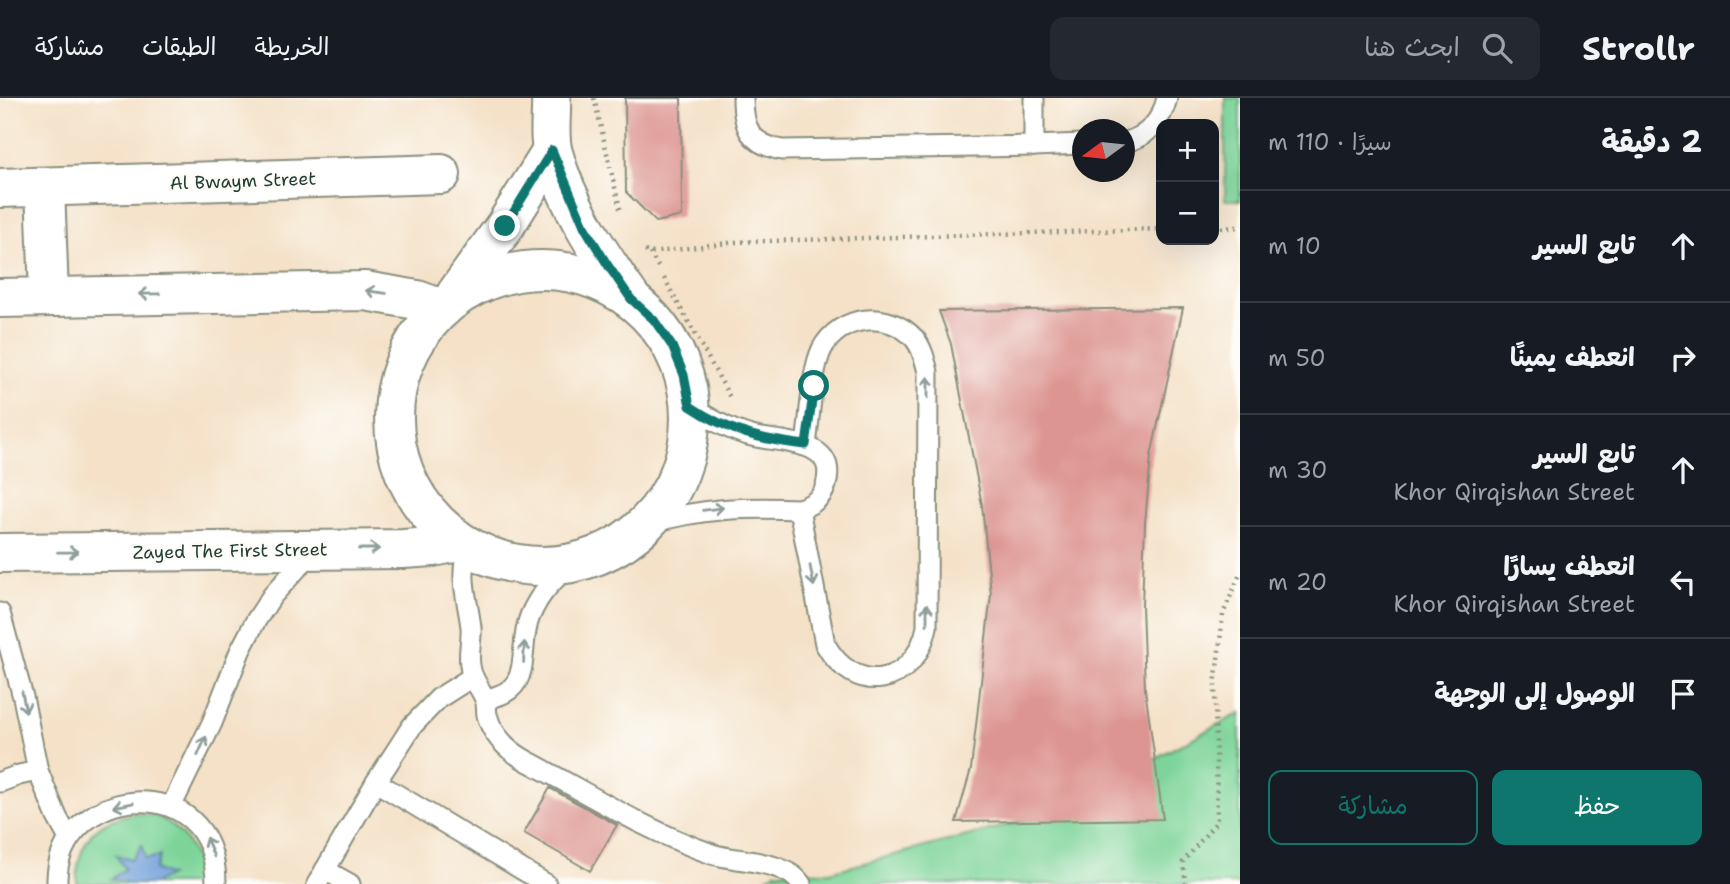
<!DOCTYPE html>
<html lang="ar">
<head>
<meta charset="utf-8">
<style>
  body { margin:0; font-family:"Shantell Sans","Playpen Sans Arabic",sans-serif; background:#242831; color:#f1f3f6; direction:rtl }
  .controls { position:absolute; right:21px; top:21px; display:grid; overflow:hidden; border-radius:14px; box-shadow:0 7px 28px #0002 }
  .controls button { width:63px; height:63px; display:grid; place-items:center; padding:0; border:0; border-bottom:2px solid #363941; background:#171b24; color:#f1f3f6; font:35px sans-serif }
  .compass { position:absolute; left:1072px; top:21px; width:63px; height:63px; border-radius:50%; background:#171b24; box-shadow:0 7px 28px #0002; rotate:255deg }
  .stop { position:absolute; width:21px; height:21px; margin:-16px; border:5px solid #0f766e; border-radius:50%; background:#fff }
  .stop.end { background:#0f766e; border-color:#fff; box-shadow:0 2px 7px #0008 }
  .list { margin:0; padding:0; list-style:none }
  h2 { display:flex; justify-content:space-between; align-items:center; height:91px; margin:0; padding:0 28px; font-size:30px }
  h2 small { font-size:23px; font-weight:400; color:#9ea1a6 }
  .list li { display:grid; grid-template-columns:46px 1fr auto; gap:21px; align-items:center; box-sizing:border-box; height:112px; padding:0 28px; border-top:2px solid #363941 }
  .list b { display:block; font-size:26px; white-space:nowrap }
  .list p { margin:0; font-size:23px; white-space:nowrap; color:#9ea1a6 }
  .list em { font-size:23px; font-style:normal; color:#9ea1a6 }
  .actions { display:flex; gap:14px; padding:21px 28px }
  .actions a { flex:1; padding:16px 0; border:2px solid #0f766e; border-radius:14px; text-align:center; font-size:24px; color:#0f766e }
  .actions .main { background:#0f766e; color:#fff }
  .icon { flex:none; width:38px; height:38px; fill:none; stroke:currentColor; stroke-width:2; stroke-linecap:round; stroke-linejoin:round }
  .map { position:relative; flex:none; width:1240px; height:786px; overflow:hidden; direction:ltr }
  header { display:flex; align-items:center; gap:42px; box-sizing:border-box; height:98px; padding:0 35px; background:#171b24; border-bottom:2px solid #363941 }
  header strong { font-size:33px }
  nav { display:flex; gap:38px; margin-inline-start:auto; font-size:24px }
  .search { width:490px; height:63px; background:#242831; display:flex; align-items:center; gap:18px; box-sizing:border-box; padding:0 24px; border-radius:14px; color:#9ea1a6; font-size:26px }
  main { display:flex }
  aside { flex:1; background:#171b24 }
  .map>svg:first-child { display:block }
  .green { fill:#7dd499; stroke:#4e8866; stroke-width:2 }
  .water { fill:#72a0da; stroke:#486e87; stroke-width:2 }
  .building { fill:#dd9592 }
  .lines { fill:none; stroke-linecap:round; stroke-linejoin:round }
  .lane-casing { stroke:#8a8f7e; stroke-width:23 }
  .street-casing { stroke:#8a8f7e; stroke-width:42 }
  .path { stroke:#8a8f7e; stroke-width:4.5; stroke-dasharray:2 5; stroke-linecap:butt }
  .lane { stroke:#fff; stroke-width:19 }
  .street { stroke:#fff; stroke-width:38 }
  .oneway { stroke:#8f9e9a }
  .route { stroke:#0f766e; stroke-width:9 }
  .labels { text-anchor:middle; stroke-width:5; stroke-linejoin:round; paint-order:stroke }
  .street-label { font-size:18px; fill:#1f3d34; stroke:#fdfcf7 }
</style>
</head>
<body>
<header>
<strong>Strollr</strong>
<div class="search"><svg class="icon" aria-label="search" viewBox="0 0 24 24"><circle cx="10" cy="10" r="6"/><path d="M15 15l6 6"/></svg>ابحث هنا</div>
<nav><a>الخريطة</a><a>الطبقات</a><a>مشاركة</a></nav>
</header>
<main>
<aside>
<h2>2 دقيقة<small>سيرًا · 110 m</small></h2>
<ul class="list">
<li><svg class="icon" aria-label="ahead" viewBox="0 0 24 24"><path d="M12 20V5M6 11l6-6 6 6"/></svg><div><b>تابع السير</b></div><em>10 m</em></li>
<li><svg class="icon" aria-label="right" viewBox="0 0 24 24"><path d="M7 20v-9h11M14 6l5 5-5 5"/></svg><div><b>انعطف يمينًا</b></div><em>50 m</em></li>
<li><svg class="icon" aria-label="ahead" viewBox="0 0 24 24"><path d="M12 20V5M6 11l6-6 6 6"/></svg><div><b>تابع السير</b><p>Khor Qirqishan Street</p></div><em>30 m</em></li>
<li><svg class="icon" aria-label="left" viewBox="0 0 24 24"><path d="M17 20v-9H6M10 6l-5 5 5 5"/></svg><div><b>انعطف يسارًا</b><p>Khor Qirqishan Street</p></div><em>20 m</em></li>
<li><svg class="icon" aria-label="arrive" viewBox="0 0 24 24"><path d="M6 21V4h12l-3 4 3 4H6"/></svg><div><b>الوصول إلى الوجهة</b></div></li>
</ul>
<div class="actions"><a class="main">حفظ</a><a>مشاركة</a></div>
</aside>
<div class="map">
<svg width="1240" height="786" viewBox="0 0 1240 786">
  <rect width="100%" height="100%" fill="#fdfcf7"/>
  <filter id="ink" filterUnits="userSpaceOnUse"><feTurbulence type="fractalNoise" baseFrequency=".0143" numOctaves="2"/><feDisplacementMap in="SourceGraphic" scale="14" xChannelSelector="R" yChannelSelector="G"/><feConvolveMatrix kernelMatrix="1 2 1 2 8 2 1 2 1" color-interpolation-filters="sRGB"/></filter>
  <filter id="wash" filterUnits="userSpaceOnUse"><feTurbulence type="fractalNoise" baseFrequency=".00686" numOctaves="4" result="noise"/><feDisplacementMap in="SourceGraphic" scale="28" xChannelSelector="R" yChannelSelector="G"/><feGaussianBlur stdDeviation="1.57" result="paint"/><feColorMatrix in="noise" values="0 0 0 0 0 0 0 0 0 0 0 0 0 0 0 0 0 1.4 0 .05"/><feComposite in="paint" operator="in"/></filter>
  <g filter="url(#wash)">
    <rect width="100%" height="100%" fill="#f4e1c7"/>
    <!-- green -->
    <g class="green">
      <rect x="1225" y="0" width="15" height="102"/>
      <polygon points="1240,615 1240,786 757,786 777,773 830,774 1050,716"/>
      <path d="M133,715C140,716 149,716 156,718C182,729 202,757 196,786H77C76,763 84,735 107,724C115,720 125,718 133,715Z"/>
    </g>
    <!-- water -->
    <polygon class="water" points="142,747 145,761 160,758 155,771 170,778 157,783 158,786 127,786 127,784 111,781 125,771 116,757 132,761"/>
    <g id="blocks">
      <!-- building -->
      <g class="building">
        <polygon points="625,0 681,0 682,118 656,124 626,94"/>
        <polygon points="1183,210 1151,358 1145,425 1142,508 1145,591 1163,721 956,724 971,671 991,496 982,407 951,246 939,213"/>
        <polygon points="550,690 617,727 590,773 524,735"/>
      </g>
    </g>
  </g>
  <g filter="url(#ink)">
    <use href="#blocks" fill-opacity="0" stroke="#8a8f7e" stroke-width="2"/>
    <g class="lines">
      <!-- lane casing -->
      <g class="lane-casing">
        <g id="lane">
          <path d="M743,0C743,30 750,46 782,52L1034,48V0"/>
          <path d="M1124,44C1147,40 1162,22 1167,0"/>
          <polyline points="1034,48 1082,46"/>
          <path d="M799,411L825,546C855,600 915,588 927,529L928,274C925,262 922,249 914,240C888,212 840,217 822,251C811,273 810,321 806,347"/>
          <path d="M647,426C702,410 742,409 799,411C812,407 822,401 826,387C839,339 777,346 748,337C727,331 709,320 690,308"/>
          <path d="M468,449C459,481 467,498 471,529C472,541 468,554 470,567C471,581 480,589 485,601C487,606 486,612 487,617C493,640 510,654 529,664C589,696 648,734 712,756C738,764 785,762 801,786"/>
          <polyline points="0,515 23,599 38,673 57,719 69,741"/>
          <path d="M485,601C537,593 516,552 530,518C540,494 555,478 576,465"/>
          <polyline points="0,684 19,677 38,673"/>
          <polyline points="376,684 546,786"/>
          <polyline points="171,709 212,625 240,553 255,524 272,498 311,455"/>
          <polyline points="325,772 350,786"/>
          <path d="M57,786C54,687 216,666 216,786"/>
          <polyline points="317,786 376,684 412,628 439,600 472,579"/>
        </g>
      </g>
      <!-- street casing -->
      <g class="street-casing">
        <g id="street">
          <path d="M551,0C552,17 548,38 553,55C567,107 599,155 630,199"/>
          <polyline points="45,89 49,198"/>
          <polyline points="0,90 441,76"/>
          <circle cx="542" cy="320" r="148"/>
          <polyline points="456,196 505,128 552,53"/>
          <polyline points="0,200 365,193 417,202 442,211"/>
          <polyline points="0,455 403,451 433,449 459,444"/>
        </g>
      </g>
      <!-- path -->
      <g class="path">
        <polyline points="594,0 621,115"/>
        <polyline points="1214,130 1240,129"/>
        <polyline points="645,153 650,155 735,144 1161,131"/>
        <polyline points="650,155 660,172"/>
        <polyline points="664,180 731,301"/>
        <polyline points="1186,786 1183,764 1217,723 1215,588 1223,516 1240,476"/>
      </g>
      <!-- lane -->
      <use href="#lane" class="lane"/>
      <!-- street -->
      <use href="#street" class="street"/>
    </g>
    <!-- one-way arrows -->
    <defs><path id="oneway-shaft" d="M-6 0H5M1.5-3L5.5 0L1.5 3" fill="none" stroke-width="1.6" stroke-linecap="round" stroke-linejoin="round" transform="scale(1.75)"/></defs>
    <g class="oneway">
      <use href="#oneway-shaft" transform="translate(376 194) rotate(-173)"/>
      <use href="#oneway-shaft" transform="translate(149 196) rotate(179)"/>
      <use href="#oneway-shaft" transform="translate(928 289) rotate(-90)"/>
      <use href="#oneway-shaft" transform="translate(713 411) rotate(-7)"/>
      <use href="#oneway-shaft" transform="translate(369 451)"/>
      <use href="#oneway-shaft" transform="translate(68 454) rotate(-1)"/>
      <use href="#oneway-shaft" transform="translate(812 478) rotate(79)"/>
      <use href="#oneway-shaft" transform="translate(927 516) rotate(-90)"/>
      <use href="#oneway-shaft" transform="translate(524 554) rotate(-88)"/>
      <use href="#oneway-shaft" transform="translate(24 604) rotate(79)"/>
      <use href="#oneway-shaft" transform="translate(202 648) rotate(-66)"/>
      <use href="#oneway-shaft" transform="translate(123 707) rotate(168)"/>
      <use href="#oneway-shaft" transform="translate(210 749) rotate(-112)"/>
    </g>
  </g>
  <g class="lines" filter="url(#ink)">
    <!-- route -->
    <path class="route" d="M505,128L552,52L585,130L607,166L631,201L654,222L672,248L684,277L690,308C729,334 761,342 806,347L814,288"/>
  </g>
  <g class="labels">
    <!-- street labels -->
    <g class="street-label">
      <text transform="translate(243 83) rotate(-2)" y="6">Al Bwaym Street</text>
      <text transform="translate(230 453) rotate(-1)" y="6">Zayed The First Street</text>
    </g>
  </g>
</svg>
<div class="controls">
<button>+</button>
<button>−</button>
</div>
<svg class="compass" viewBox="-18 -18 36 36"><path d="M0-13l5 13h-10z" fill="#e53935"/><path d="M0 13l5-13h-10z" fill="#9ea1a6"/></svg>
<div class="stop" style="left:814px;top:288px"></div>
<div class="stop end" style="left:505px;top:128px"></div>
</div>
</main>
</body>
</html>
